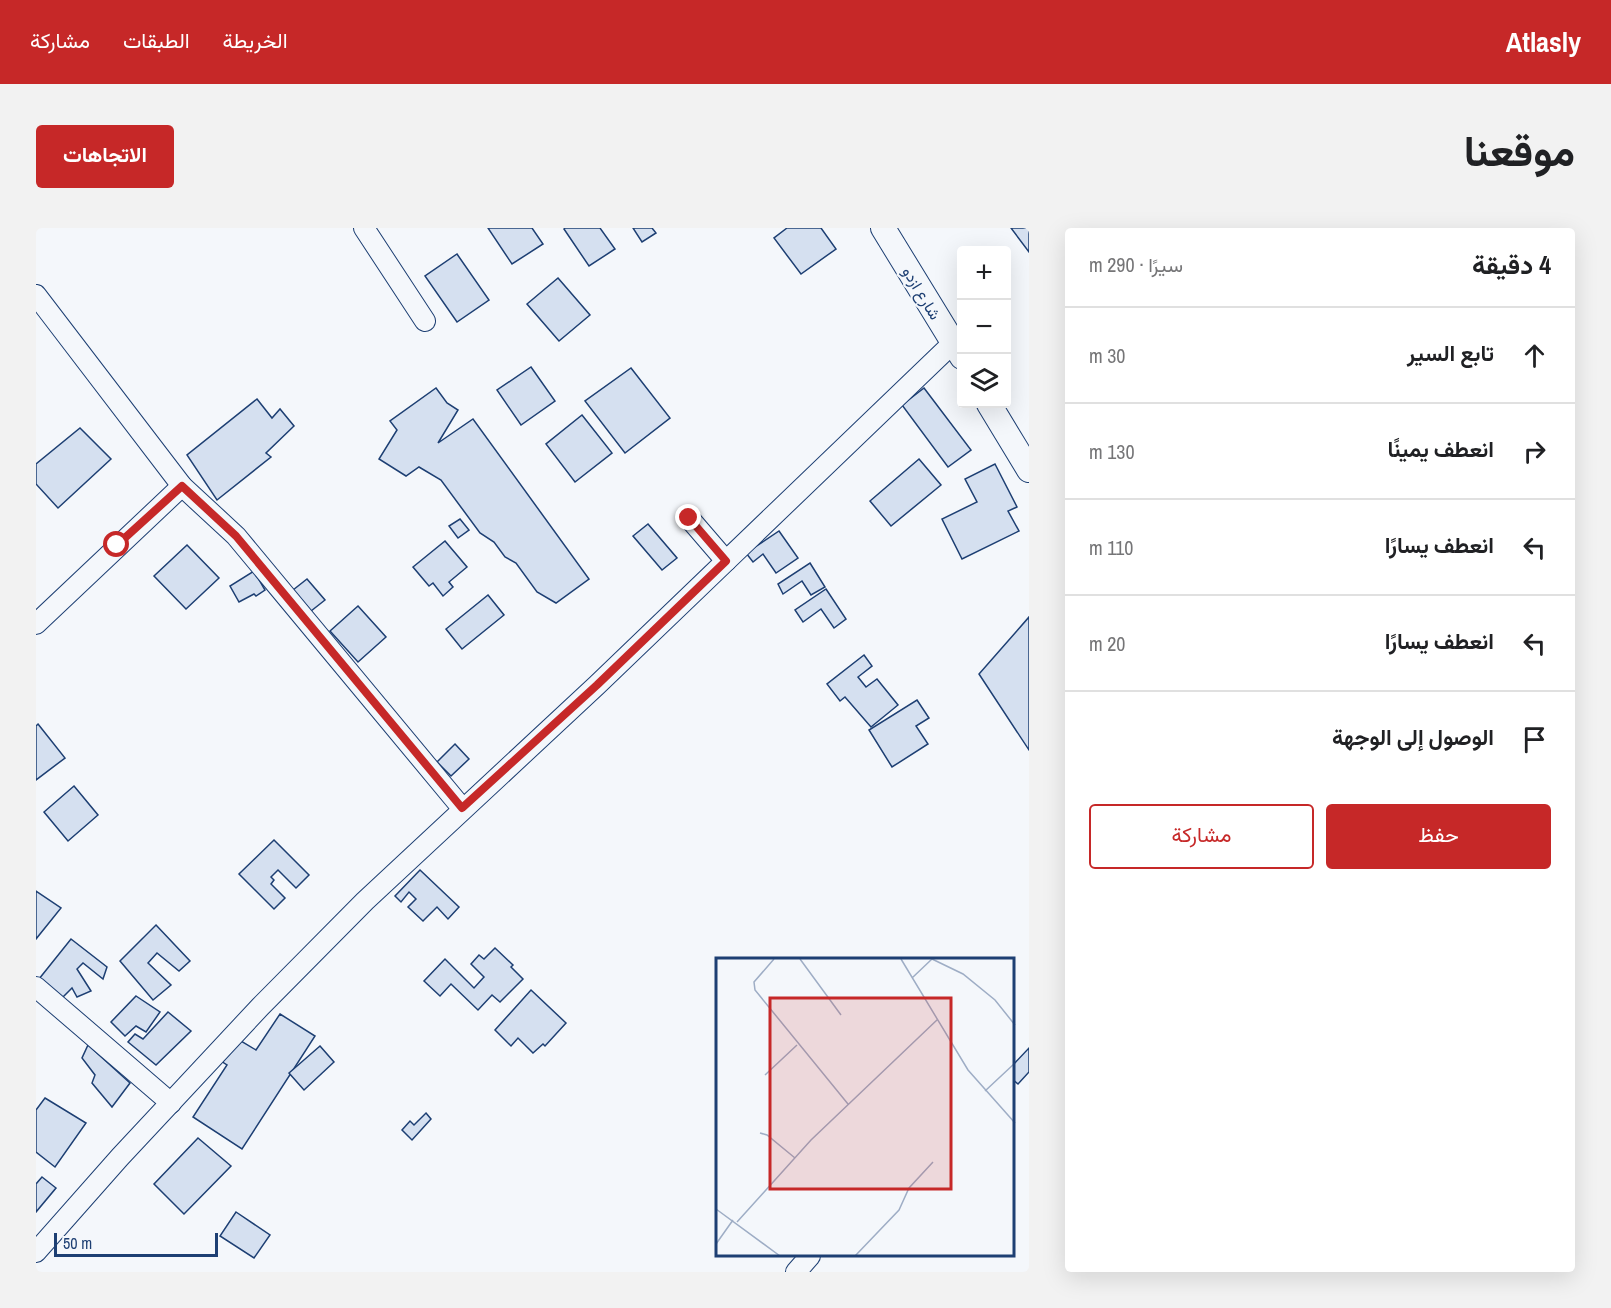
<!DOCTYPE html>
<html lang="ar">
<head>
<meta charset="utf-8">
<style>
  body { margin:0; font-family:"Archivo Narrow",Vazirmatn,sans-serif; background:#f2f2f2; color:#202124; direction:rtl }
  .controls { position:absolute; right:18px; top:18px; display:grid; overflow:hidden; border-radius:6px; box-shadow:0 6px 24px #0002 }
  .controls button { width:54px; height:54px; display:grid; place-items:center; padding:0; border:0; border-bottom:2px solid #e0e0e0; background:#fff; color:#202124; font:30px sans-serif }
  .scale { position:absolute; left:18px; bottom:15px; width:164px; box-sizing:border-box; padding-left:6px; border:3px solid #1d3f73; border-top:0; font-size:16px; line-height:21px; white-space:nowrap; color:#1d3f73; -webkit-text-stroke:4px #f4f7fb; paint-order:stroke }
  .stop { position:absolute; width:18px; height:18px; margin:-14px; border:4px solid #c62828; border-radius:50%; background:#fff }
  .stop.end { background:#c62828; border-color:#fff; box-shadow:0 2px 6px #0008 }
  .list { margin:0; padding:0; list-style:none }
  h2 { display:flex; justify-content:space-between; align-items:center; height:78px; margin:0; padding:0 24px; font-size:26px }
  h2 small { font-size:20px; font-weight:400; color:#757577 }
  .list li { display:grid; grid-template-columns:39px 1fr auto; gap:18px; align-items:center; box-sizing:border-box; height:96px; padding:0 24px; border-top:2px solid #e0e0e0 }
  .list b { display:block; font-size:22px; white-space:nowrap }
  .list em { font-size:20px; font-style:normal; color:#757577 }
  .actions { display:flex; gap:12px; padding:18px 24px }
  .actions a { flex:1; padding:14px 0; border:2px solid #c62828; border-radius:6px; text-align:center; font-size:21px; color:#c62828 }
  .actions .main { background:#c62828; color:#fff }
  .icon { flex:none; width:33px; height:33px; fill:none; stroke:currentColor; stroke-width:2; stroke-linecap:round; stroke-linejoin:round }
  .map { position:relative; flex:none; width:993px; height:1044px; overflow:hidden; direction:ltr; border-radius:6px }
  header { display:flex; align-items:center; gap:36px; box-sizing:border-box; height:84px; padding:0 30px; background:#c62828; color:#fff }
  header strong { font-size:28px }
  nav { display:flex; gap:33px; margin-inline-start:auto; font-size:21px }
  .intro { display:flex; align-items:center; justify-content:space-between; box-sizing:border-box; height:144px; padding:0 36px }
  h1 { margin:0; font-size:42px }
  .button { padding:15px 27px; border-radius:6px; background:#c62828; color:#fff; font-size:21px; font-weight:700 }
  main { display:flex; gap:36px; padding:0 36px }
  aside { flex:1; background:#fff; border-radius:6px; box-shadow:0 6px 24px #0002 }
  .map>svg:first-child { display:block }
  .building { fill:#d5e0f0; stroke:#1d3f73; stroke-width:1.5 }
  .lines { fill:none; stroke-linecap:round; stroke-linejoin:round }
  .minor-casing { stroke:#1d3f73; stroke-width:22 }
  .tertiary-casing { stroke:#1d3f73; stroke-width:26 }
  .minor { stroke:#f4f7fb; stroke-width:20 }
  .tertiary { stroke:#f4f7fb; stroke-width:24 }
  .route { stroke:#c62828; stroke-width:8 }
  .labels { text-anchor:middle; stroke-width:4.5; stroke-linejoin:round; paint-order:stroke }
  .street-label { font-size:16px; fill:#1d3f73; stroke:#f4f7fb }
  .inset-road { fill:none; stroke:#9eadc5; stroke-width:1.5 }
  .view { fill:#c62828; fill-opacity:0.15; stroke:#c62828; stroke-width:3 }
  .inset-edge { fill:none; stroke:#1d3f73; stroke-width:3 }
</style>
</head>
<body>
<header>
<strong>Atlasly</strong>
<nav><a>الخريطة</a><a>الطبقات</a><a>مشاركة</a></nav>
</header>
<div class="intro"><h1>موقعنا</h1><a class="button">الاتجاهات</a></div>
<main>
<aside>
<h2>4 دقيقة<small>سيرًا · 290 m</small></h2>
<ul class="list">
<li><svg class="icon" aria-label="ahead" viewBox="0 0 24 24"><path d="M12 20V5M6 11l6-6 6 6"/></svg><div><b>تابع السير</b></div><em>30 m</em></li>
<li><svg class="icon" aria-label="right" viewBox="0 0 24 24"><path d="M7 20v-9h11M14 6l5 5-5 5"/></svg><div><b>انعطف يمينًا</b></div><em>130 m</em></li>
<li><svg class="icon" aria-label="left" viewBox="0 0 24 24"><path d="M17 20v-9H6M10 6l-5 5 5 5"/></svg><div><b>انعطف يسارًا</b></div><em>110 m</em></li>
<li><svg class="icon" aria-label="left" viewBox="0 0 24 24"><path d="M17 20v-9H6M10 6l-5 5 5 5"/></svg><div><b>انعطف يسارًا</b></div><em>20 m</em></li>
<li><svg class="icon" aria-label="arrive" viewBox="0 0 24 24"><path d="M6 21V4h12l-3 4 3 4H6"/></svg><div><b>الوصول إلى الوجهة</b></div></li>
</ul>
<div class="actions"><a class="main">حفظ</a><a>مشاركة</a></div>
</aside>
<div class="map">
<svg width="993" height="1044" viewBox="0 0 993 1044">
  <rect width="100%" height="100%" fill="#f4f7fb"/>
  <!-- building -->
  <g class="building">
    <polygon points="452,0 496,0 507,16 476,36"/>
    <polygon points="529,0 564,0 579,21 553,38 528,1"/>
    <polygon points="597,0 616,0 620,5 606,14"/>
    <polygon points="751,0 785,0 800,21 765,46 738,10"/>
    <polygon points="975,0 993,0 993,24"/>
    <polygon points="421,26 453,72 421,94 389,48"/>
    <polygon points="522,50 554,87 523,113 491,76"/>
    <polygon points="495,139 519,173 485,197 461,162"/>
    <polygon points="595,140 634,190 589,225 549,173"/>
    <polygon points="400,160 411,175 422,182 402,215 437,191 553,351 520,375 501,364 480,335 469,329 458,314 444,305 405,252 383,239 370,248 343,231 361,202 354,193"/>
    <polygon points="888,160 935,222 912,239 866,177"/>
    <polygon points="221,171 236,190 244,181 258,198 230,225 235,229 181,272 151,227"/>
    <polygon points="546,187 576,225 539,254 510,216"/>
    <polygon points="44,200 75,231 22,280 0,256 0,236"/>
    <polygon points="883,231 905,257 855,298 834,273"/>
    <polygon points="959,236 981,279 972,283 983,303 926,331 906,291 941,274 929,251"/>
    <polygon points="424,291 433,302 422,310 413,298"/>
    <polygon points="612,296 641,330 626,342 597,308"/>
    <polygon points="743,303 762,330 740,345 727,326 717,334 710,325"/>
    <polygon points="409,313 431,339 413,354 417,359 407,368 397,355 393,358 377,339"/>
    <polygon points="151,317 183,350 150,381 118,348"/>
    <polygon points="774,335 789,359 775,367 766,353 747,366 742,356"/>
    <polygon points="218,343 229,362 220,368 218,366 203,374 194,358"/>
    <polygon points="271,351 289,372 275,383 257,362"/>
    <polygon points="790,361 810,391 798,400 785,381 767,394 759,382"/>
    <polygon points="452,367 468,387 426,421 410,401"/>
    <polygon points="322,378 350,409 322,434 294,403"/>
    <polygon points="993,389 993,522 943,446"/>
    <polygon points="828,427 836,438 822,449 830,459 841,451 862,477 835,499 809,469 804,473 791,456"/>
    <polygon points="881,472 893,490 880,498 892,516 856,539 833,502"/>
    <polygon points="2,496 29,530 0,552 0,498"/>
    <polygon points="419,516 433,531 415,548 401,534"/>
    <polygon points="38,558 62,587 32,613 8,584"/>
    <polygon points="238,612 273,647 260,660 242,642 235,649 238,652 235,656 249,670 238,681 203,646"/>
    <polygon points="384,642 423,679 412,691 401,679 387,693 372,679 380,671 373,664 365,674 359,668"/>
    <polygon points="0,663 25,680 0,711"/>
    <polygon points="120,697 154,733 143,743 121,725 112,735 135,757 117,772 84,733"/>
    <polygon points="35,711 71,739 67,751 47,735 41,741 55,763 41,769 36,760 25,771 3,751"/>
    <polygon points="459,720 477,737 475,739 487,751 464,774 456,767 442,782 415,756 404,768 388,753 409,731 438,760 448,749 435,736 443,727 448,731"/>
    <polygon points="495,762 530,795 509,818 507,816 497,825 482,810 475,818 459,802"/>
    <polygon points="100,768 124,784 110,804 100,798 89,808 75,794"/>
    <polygon points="132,784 155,803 120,837 92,814 99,806 107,811"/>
    <polygon points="244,786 279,808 206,921 157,889 191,837 185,833 200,810 220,822"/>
    <polygon points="52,817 94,855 76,879 56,855 59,847 46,830"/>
    <polygon points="284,818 298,834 268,862 253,845"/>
    <polygon points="993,820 993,844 982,856 976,851 976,838"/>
    <polygon points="9,870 50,895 19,939 0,924 0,882"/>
    <polygon points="390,885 395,891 376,912 366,902 374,893 378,897"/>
    <polygon points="162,910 195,938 148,986 118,956"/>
    <polygon points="6,949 20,960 0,984 0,956"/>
    <polygon points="200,984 234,1007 218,1030 184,1008"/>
  </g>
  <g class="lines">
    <!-- minor casing -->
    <g class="minor-casing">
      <g id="minor">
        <polyline points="328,0 389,93"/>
        <polyline points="0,67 146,258 200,308 426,580"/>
        <polyline points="653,290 690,333"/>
        <polyline points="0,396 146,258"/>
        <polyline points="0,759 135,875"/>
        <polyline points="0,1024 84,929 224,779 329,673 561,457 917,115"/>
        <polyline points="760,1044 774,1028"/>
      </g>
    </g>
    <!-- tertiary casing -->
    <g class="tertiary-casing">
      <g id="tertiary">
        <polyline points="847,0 926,129"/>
        <polyline points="953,176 993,242"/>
      </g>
    </g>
    <!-- minor -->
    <use href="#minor" class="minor"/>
    <!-- tertiary -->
    <use href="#tertiary" class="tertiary"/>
  </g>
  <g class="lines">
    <!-- route -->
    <polyline class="route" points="81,317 146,258 200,308 426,580 561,457 690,333 653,290"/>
  </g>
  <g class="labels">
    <!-- street labels -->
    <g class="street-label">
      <text transform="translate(886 65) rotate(59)" y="6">شارع ازدو</text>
    </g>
  </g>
  <!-- overview -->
  <g transform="translate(680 730)">
    <rect width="298" height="298" fill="#f4f7fb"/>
    <path class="inset-road" d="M58,1L38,24L39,32L132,146M84,1L125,57M185,1L252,112L299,165M216,1L247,16L279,42L299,67M196,20L216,1M49,117L81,87M269,133L299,105M44,175L51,177L79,200M0,251L64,298M21,264L95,182L222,61M0,286L17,262M139,298L183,252L193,230L217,204"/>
    <path class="view" d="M54,40H235V231H54Z"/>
    <rect width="298" height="298" class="inset-edge"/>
  </g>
</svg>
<div class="controls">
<button>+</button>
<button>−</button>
<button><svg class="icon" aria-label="layers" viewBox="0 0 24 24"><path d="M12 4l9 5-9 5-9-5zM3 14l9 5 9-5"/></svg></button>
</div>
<div class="scale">50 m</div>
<div class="stop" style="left:81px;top:317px"></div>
<div class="stop end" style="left:653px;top:290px"></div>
</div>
</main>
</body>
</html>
